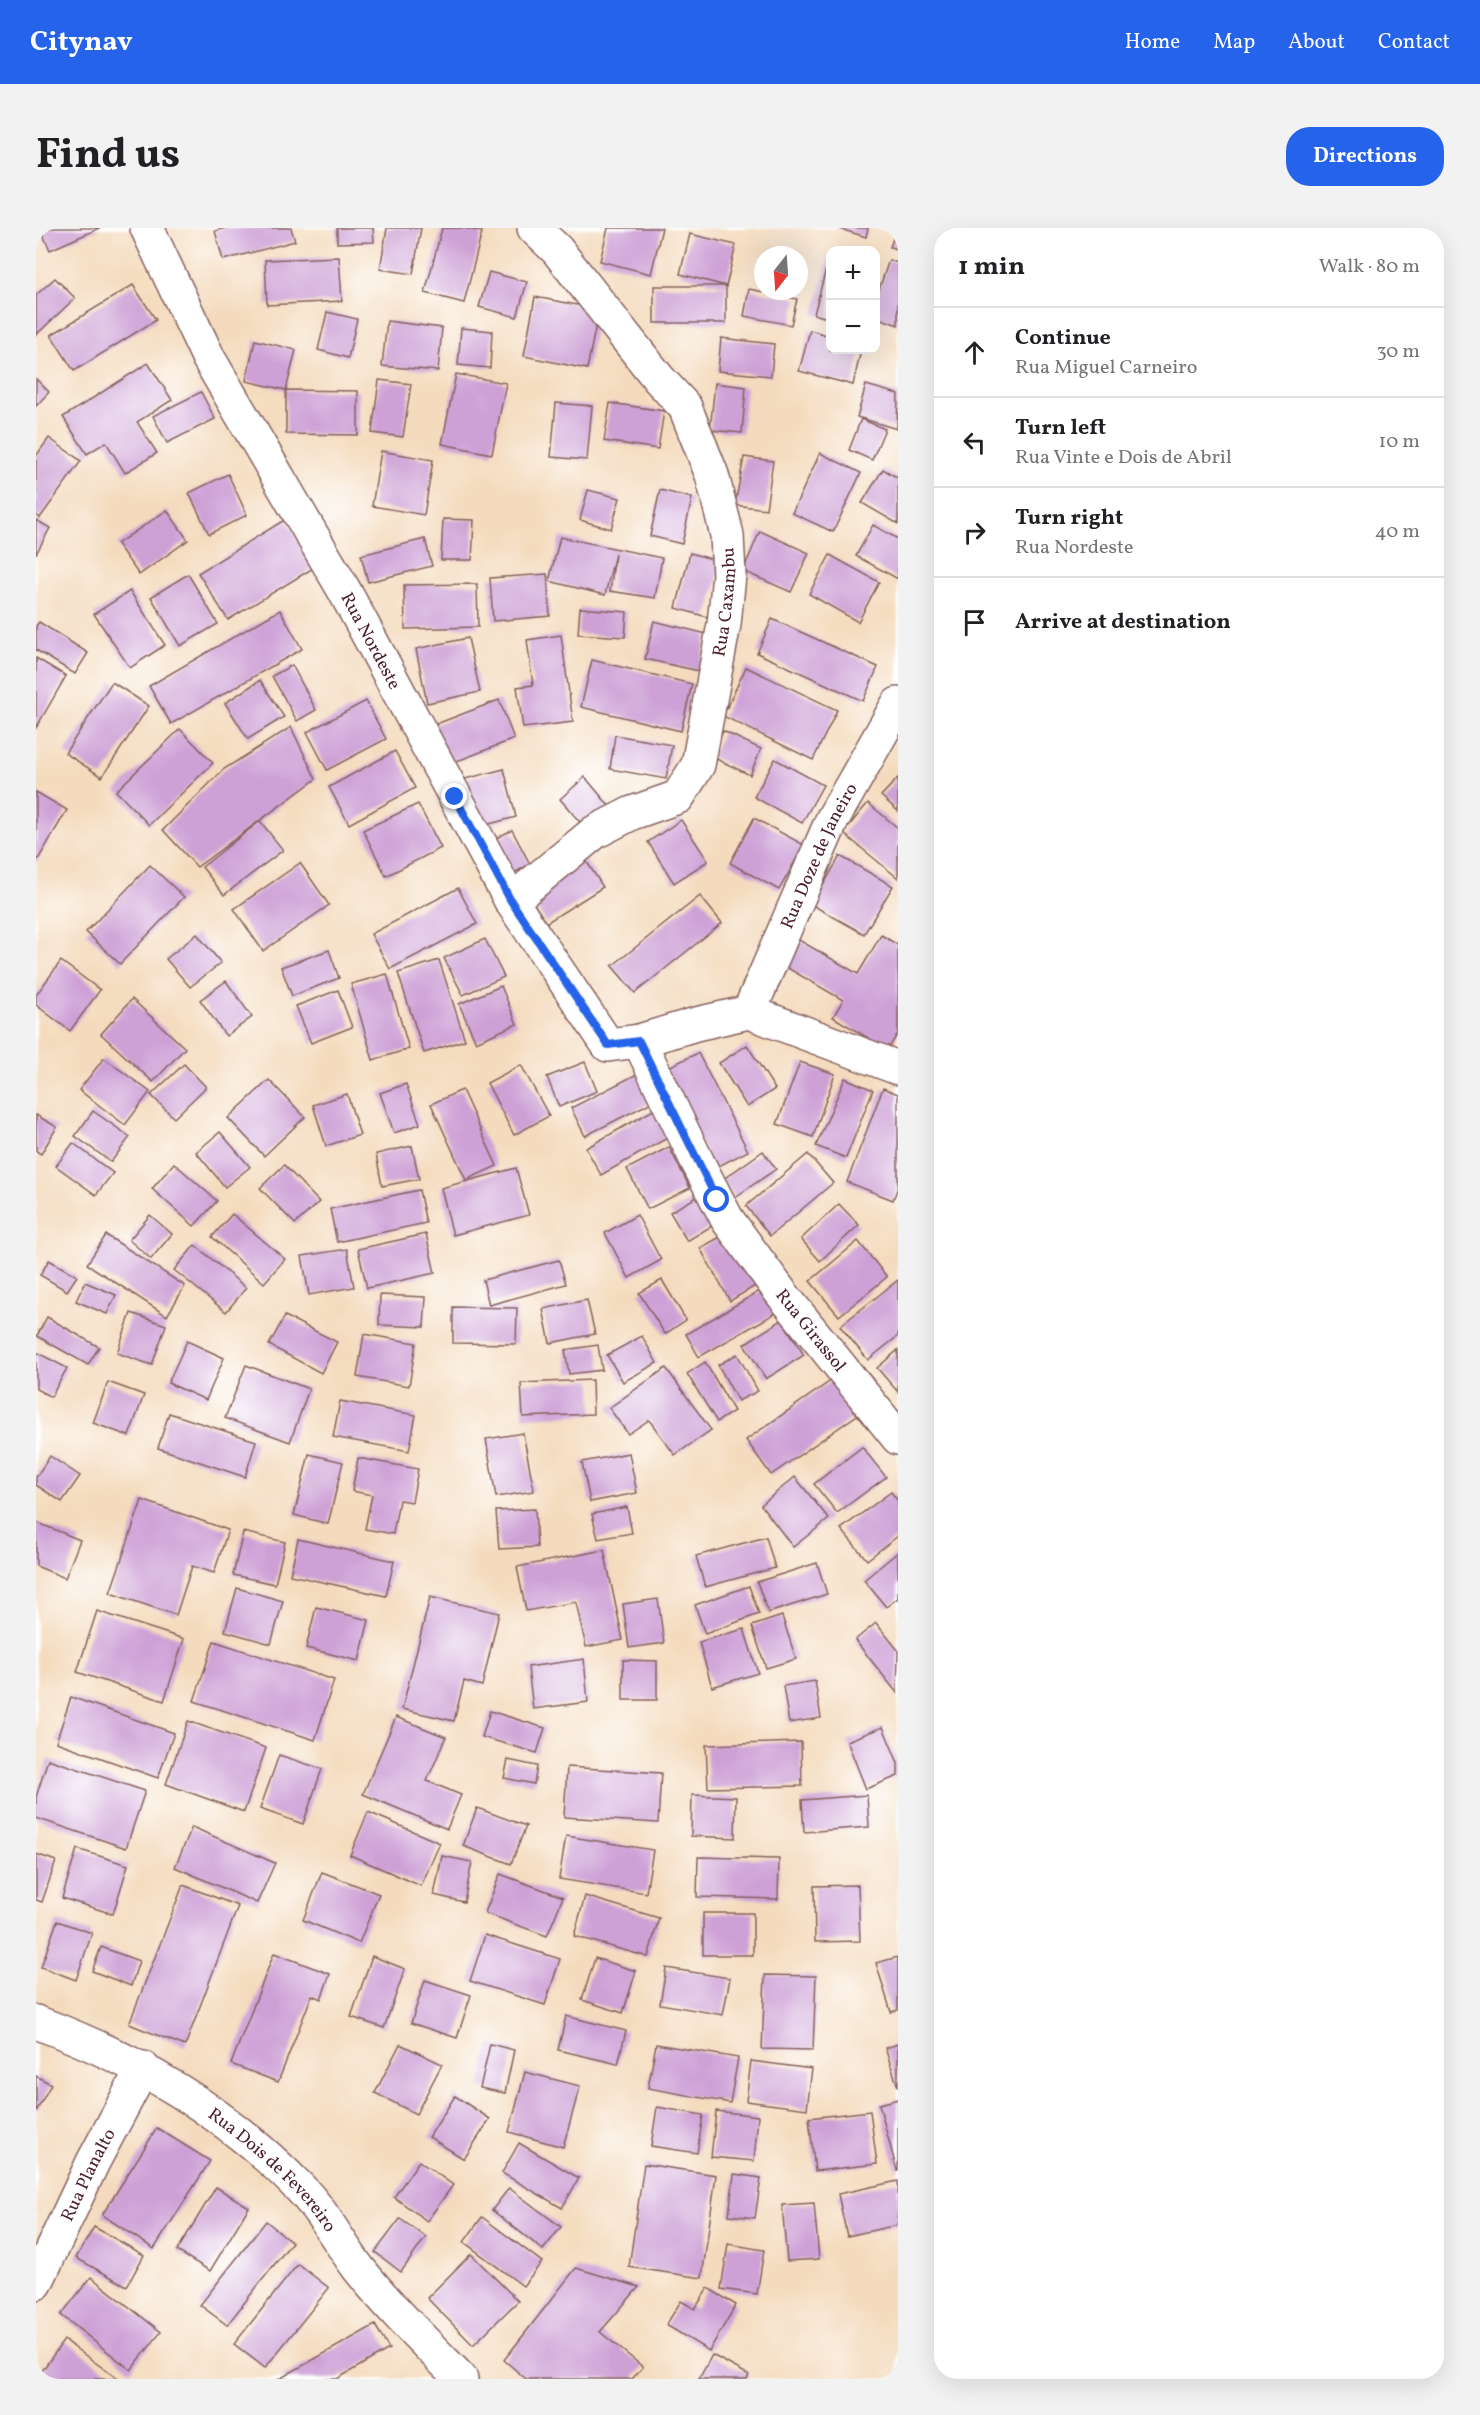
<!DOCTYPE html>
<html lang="en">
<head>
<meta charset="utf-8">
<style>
  body { margin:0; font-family:Vollkorn,serif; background:#f2f2f2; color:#202124 }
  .controls { position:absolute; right:18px; top:18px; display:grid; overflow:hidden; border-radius:12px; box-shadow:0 6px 24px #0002 }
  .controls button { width:54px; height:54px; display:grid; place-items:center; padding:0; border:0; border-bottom:2px solid #e0e0e0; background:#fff; color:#202124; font:30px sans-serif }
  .compass { position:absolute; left:718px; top:18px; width:54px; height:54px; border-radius:50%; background:#fff; box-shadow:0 6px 24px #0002; rotate:197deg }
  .stop { position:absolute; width:18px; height:18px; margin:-14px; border:4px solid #2563eb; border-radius:50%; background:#fff }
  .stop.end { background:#2563eb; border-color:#fff; box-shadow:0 2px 6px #0008 }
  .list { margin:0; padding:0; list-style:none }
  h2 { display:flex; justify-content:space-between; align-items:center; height:78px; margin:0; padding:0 24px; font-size:26px }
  h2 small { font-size:20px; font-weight:400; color:#757577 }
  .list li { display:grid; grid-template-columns:39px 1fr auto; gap:18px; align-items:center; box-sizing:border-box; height:90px; padding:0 24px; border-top:2px solid #e0e0e0 }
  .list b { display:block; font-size:22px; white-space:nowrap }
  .list p { margin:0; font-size:20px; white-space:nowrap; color:#757577 }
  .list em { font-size:20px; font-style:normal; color:#757577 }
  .icon { flex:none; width:33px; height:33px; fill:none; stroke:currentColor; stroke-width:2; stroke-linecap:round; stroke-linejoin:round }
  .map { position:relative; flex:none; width:862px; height:2151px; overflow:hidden; border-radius:24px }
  header { display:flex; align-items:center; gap:36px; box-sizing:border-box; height:84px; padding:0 30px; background:#2563eb; color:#fff }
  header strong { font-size:28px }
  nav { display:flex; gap:33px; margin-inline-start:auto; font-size:21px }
  .intro { display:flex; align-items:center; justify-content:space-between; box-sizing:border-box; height:144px; padding:0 36px }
  h1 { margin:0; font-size:42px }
  .button { padding:15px 27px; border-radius:24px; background:#2563eb; color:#fff; font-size:21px; font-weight:700 }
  main { display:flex; gap:36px; padding:0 36px }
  aside { flex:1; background:#fff; border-radius:24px; box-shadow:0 6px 24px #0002 }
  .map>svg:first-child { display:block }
  .building { fill:#cda0d6 }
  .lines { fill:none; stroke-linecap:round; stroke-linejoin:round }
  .street-casing { stroke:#86615e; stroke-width:36 }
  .secondary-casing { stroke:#86615e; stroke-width:36 }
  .street { stroke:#fff; stroke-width:33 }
  .secondary { stroke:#fff; stroke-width:33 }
  .route { stroke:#2563eb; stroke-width:8 }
  .labels { text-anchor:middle; stroke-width:5; stroke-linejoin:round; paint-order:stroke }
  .street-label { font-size:18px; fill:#4a1f2b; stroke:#fff }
</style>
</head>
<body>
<header>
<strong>Citynav</strong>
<nav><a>Home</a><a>Map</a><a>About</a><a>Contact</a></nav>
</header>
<div class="intro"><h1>Find us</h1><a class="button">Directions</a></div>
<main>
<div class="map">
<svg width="862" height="2151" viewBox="0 0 862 2151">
  <rect width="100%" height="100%" fill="#fff"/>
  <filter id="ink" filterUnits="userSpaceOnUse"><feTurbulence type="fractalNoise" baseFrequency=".0167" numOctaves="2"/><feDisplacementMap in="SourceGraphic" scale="12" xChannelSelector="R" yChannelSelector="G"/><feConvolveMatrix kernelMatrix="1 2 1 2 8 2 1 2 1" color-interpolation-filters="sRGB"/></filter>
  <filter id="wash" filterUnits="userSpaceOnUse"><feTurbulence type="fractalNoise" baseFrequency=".008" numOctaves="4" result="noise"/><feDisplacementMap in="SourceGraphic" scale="24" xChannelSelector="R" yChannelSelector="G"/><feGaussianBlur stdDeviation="1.35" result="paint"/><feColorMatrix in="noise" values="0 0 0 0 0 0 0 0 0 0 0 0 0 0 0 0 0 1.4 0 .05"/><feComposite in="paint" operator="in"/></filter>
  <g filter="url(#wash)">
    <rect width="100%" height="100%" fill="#f4dbbe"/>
    <g id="blocks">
      <!-- building -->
      <g class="building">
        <polygon points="4,0 64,0 14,22"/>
        <polygon points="190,0 255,0 259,13 187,32 179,3"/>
        <polygon points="301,0 337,0 338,14 301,15"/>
        <polygon points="351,0 385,0 377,46 344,41"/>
        <polygon points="406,0 428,0 446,4 428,75 389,65"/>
        <polygon points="572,0 626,0 615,46 564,33"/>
        <polygon points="801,0 832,0 830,9"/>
        <polygon points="861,0 862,0 862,21 854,19"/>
        <polygon points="654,6 700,17 690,58 644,46"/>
        <polygon points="794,26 794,91 778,86"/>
        <polygon points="303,29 306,73 231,77 229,32"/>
        <polygon points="853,32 862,35 862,97 840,89 840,70"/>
        <polygon points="453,44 491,54 481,89 443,79"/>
        <polygon points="19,50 39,70 0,107 0,67"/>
        <polygon points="97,57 120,92 38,143 15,107"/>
        <rect x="618" y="58" width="72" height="37"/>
        <polygon points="713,61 761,71 755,97 708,88"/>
        <polygon points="499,69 563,81 551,141 488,128"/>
        <polygon points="291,84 321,91 312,130 282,122"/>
        <polygon points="351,93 406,100 402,143 346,138"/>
        <polygon points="425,100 456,103 454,140 422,137"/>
        <polygon points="774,102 794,108 794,122 825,122 817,157 763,143"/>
        <polygon points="685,110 738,116 735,148 682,143"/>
        <polygon points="219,112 260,122 250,162 210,153"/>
        <polygon points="112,135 136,172 101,194 121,225 89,245 70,214 51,226 27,189"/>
        <polygon points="420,146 470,155 456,226 406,216"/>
        <polygon points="0,151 13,164 0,178"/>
        <polygon points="343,152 375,156 367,209 336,205"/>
        <polygon points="679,155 710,159 706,205 674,202"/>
        <polygon points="830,157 862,166 861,201 821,189"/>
        <polygon points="250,162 322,163 322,207 250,206"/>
        <polygon points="165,164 179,191 131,215 117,188"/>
        <polygon points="520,175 556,178 551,232 515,229"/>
        <polygon points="574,175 628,183 622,221 568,213"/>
        <polygon points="825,191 849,201 836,232 813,222"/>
        <polygon points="13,210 45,233 4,290 0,287 0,228"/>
        <polygon points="345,223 397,232 388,287 336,278"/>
        <polygon points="784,225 825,245 797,304 756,285"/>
        <polygon points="708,229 737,233 730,281 699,277"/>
        <polygon points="847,241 862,250 862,296 826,275"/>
        <polygon points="192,246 211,287 173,306 153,265"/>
        <polygon points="552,262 584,270 575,301 544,292"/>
        <polygon points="624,262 656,270 646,316 614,308"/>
        <polygon points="131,282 152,312 103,347 81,316"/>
        <polygon points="250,291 279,339 192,392 162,345"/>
        <polygon points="407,291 438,292 436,332 405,332"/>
        <polygon points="0,292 14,300 0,326"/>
        <polygon points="837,297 862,311 862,351 820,328"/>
        <polygon points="724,303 773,325 755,364 707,343"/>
        <polygon points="524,309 626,330 619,370 574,363 579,326 569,367 513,353"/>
        <polygon points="389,311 396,338 332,354 325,327"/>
        <polygon points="654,325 686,334 671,389 640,380"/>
        <polygon points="794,327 843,354 822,394 773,366"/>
        <polygon points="152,346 182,396 144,418 115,369"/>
        <polygon points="511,346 514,388 457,393 454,350"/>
        <polygon points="441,356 442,399 369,401 368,357"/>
        <polygon points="94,363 129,417 94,440 58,386"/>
        <polygon points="544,380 591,384 589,409 542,406"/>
        <polygon points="244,382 266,421 135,496 113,458"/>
        <polygon points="736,391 842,439 827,473 721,425"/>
        <polygon points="618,393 671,406 663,443 609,431"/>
        <polygon points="3,394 52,425 39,446 0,422 0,398"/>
        <polygon points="525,407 537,494 487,500 481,459 497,457 491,412"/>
        <polygon points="432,410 444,464 391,475 380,421"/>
        <polygon points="0,430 30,448 0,500"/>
        <polygon points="556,432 656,456 645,503 545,479"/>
        <polygon points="256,437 280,482 261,493 236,448"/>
        <polygon points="710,439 801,482 777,532 687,488"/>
        <polygon points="224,452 248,489 212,511 189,475"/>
        <polygon points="76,454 113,478 66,549 29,525"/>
        <polygon points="463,472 478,511 411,537 395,498"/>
        <polygon points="330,473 350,511 291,542 271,504"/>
        <polygon points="255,499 280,551 161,639 127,602 188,541"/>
        <polygon points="144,501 177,535 113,597 80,563"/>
        <polygon points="687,503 725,521 714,547 676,529"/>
        <polygon points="579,507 636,517 630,551 574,541"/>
        <polygon points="359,523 379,560 313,596 293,559"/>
        <polygon points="739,531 787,557 766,595 718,569"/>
        <polygon points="468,541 480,589 442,599 429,551"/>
        <polygon points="549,549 574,579 549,600 524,571"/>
        <polygon points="862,550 862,583 845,568"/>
        <polygon points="0,564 31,582 0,635"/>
        <polygon points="832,575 862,600 862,650 807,605"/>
        <polygon points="382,576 405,620 350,648 327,602"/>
        <polygon points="718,590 768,617 743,662 694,635"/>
        <polygon points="645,592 672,633 638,655 612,614"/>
        <polygon points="224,593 247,622 188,667 166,639"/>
        <polygon points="476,602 494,636 473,648 454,613"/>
        <polygon points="804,628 857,658 828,706 776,677"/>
        <polygon points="549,631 567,659 510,695 493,668"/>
        <polygon points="264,635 293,677 227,723 198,681"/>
        <polygon points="114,637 148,669 84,736 50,704"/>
        <polygon points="422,660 441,696 354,741 335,706"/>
        <polygon points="664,668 686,695 599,765 576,738"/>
        <polygon points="161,706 185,735 154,759 130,731"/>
        <polygon points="845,707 862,717 862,805 852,822 797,789 807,772 748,738 763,712 822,746"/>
        <polygon points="449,711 468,749 427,767 408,730"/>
        <polygon points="293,722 303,750 256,768 245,739"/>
        <polygon points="403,732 429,812 388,825 362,745"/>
        <polygon points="25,733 64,762 34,803 0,777 0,767"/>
        <polygon points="351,746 373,821 337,832 315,756"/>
        <polygon points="190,753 216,789 190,808 164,772"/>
        <polygon points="465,758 481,796 440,814 423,776"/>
        <polygon points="302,762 316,799 275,815 260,778"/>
        <polygon points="96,771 149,820 117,854 65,806"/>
        <polygon points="711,817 739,861 711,879 683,835"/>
        <polygon points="662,825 712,923 677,941 626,842"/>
        <polygon points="68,830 114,864 89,897 43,862"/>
        <polygon points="549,834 561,863 523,879 511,849"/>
        <polygon points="764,834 799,846 777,909 741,896"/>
        <polygon points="148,836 170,859 138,890 115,867"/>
        <polygon points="485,837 513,888 478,907 451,855"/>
        <polygon points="603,845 618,873 549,908 535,880"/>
        <polygon points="809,850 837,862 810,930 780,918"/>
        <polygon points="233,852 269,889 228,928 192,890"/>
        <polygon points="370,856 384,896 358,905 344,865"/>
        <polygon points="847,860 862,866 862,959 857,972 811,954"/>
        <polygon points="426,862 461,938 430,952 395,876"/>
        <polygon points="311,866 324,907 290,918 277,877"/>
        <polygon points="619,881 635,908 565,947 550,920"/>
        <polygon points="57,883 94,909 75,934 39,908"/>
        <polygon points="0,887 21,899 5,926 0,923"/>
        <polygon points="184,904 214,939 189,959 160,924"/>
        <polygon points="37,915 77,945 60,967 20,938"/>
        <polygon points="376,918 383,951 346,958 340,926"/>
        <polygon points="633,919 654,960 612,981 591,941"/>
        <polygon points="727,923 740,941 698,970 686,952"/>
        <polygon points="772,926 797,955 734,1008 710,978"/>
        <polygon points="138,935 181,973 158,998 116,961"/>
        <polygon points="248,937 283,974 259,996 224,960"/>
        <polygon points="480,940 493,987 417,1007 405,960"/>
        <polygon points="383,962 390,995 301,1014 294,981"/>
        <polygon points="668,965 684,993 651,1013 634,984"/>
        <polygon points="803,976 823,997 784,1033 765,1011"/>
        <polygon points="196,986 249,1031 228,1055 176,1009"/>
        <polygon points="114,987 136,1006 115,1031 93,1012"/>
        <polygon points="601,987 625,1032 593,1050 569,1005"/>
        <polygon points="697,1002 726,1054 694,1073 664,1020"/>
        <polygon points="390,1006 399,1045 331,1060 322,1021"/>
        <polygon points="70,1007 149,1058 131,1088 51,1036"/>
        <polygon points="822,1013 851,1049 803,1088 774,1053"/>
        <polygon points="159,1017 210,1060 190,1084 138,1042"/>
        <polygon points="311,1021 318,1059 273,1067 266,1028"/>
        <polygon points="13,1032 41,1048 31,1063 4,1047"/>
        <polygon points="523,1032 530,1056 453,1077 447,1052"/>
        <polygon points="626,1052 650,1092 629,1106 603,1065"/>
        <polygon points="862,1052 862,1108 832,1132 804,1098"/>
        <polygon points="49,1054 80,1067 71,1086 40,1073"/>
        <polygon points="734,1057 747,1081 663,1129 650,1106"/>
        <polygon points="344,1067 390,1069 388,1099 343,1097"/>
        <polygon points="551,1072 559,1106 514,1115 507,1081"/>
        <polygon points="417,1079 481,1080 480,1116 417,1115"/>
        <polygon points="95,1085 130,1097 116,1137 81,1125"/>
        <polygon points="249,1088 301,1114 285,1145 233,1117"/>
        <polygon points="11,1089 63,1119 52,1137 1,1108"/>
        <polygon points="746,1092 768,1127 730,1151 708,1116"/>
        <polygon points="328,1106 380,1115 373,1158 321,1149"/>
        <polygon points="606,1108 621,1135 587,1154 571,1127"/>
        <polygon points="151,1113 188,1130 170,1172 132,1155"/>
        <polygon points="562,1117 566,1142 533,1146 529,1122"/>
        <polygon points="862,1122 862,1164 841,1140"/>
        <polygon points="0,1124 31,1140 15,1169 0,1161"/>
        <polygon points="701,1126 722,1163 702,1173 682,1137"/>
        <polygon points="669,1134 698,1183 681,1194 651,1146"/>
        <polygon points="210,1137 273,1161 254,1214 189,1190"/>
        <polygon points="630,1140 675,1202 639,1227 613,1192 592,1206 573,1180"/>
        <polygon points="556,1152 557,1186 487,1189 485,1155"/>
        <polygon points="796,1152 821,1187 735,1247 710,1212"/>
        <polygon points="72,1154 108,1167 93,1208 57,1195"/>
        <polygon points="304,1173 380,1187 373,1223 297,1209"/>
        <polygon points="133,1185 220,1213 209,1249 122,1220"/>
        <polygon points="487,1205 498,1263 460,1269 450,1211"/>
        <polygon points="826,1219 850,1249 801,1285 778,1256"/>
        <polygon points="593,1225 601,1265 554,1274 546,1234"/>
        <polygon points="273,1226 307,1234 292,1296 258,1287"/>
        <polygon points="14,1228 44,1248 26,1274 0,1257 0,1249"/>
        <polygon points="322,1230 382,1241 376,1274 363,1272 357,1306 329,1301 336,1267 316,1263"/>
        <polygon points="759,1249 793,1291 757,1319 725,1277"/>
        <polygon points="855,1264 862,1273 862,1308 831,1332 805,1301"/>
        <polygon points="106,1272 192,1302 178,1345 156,1338 140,1387 74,1365"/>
        <polygon points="591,1279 596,1305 562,1311 556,1286"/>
        <polygon points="499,1281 501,1319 463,1321 460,1283"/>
        <polygon points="0,1294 44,1312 29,1350 0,1338"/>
        <polygon points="207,1304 249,1314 239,1356 197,1347"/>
        <polygon points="730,1309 739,1340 669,1359 660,1328"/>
        <polygon points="262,1311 358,1333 350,1368 254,1347"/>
        <polygon points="568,1322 587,1412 550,1419 540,1374 490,1383 481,1339"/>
        <polygon points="862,1324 862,1370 850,1379 828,1352"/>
        <polygon points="781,1335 791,1366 732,1385 721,1354"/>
        <polygon points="713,1358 723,1386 669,1406 659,1377"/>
        <polygon points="201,1360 247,1373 235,1416 189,1403"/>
        <polygon points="394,1369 463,1385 446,1458 428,1453 418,1493 366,1481"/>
        <polygon points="622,1371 628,1415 593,1420 587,1376"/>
        <polygon points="280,1379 333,1392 323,1433 270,1420"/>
        <polygon points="61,1383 148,1411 128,1473 41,1444"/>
        <polygon points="746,1388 760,1431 730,1440 716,1398"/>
        <polygon points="840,1395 862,1422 861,1465 819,1412"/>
        <polygon points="708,1401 722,1445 676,1459 663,1414"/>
        <polygon points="178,1413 298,1452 279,1512 158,1473"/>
        <polygon points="548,1431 552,1474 497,1481 492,1439"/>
        <polygon points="587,1432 621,1433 621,1472 587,1472"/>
        <polygon points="779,1453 785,1490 753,1495 747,1458"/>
        <polygon points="35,1469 138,1505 122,1550 20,1514"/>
        <polygon points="454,1483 509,1500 501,1525 446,1509"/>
        <polygon points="360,1489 410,1509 391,1553 425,1567 411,1601 327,1566"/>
        <polygon points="152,1493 230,1520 208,1584 130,1556"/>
        <polygon points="847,1499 862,1535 862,1548 830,1561 811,1513"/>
        <polygon points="765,1514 766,1558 672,1560 670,1517"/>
        <polygon points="243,1527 286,1541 267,1596 224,1581"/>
        <polygon points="12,1531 109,1563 90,1620 0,1590 0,1569"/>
        <polygon points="472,1532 501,1538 498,1556 468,1550"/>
        <polygon points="531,1539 625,1545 622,1595 528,1589"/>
        <polygon points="656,1567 700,1569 699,1610 655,1608"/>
        <polygon points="831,1567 833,1599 768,1604 766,1572"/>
        <polygon points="441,1580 490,1598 475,1636 427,1618"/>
        <polygon points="332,1584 404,1615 385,1658 314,1627"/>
        <polygon points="156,1599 239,1635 221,1675 139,1639"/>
        <polygon points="530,1608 617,1622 610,1665 523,1651"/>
        <polygon points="41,1621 92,1637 77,1686 26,1670"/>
        <polygon points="0,1626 20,1633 6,1674 0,1672"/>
        <polygon points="406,1628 436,1634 428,1674 398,1667"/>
        <polygon points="662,1629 743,1631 742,1671 661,1669"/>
        <polygon points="286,1644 343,1666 323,1715 267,1692"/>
        <polygon points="464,1646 527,1669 511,1708 449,1685"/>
        <polygon points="147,1657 202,1678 149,1818 93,1796"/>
        <polygon points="822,1657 824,1713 779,1714 778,1658"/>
        <polygon points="549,1668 623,1690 612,1729 538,1708"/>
        <rect x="667" y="1685" width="50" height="42"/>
        <polygon points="21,1693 56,1705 40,1752 5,1739"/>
        <polygon points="449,1707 524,1731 509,1777 434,1753"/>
        <polygon points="65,1719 103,1733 95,1758 56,1743"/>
        <polygon points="238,1725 294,1746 285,1771 276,1767 242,1854 195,1836"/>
        <polygon points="336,1728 369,1741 348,1800 315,1789"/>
        <polygon points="862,1729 862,1782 855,1784 840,1735"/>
        <polygon points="559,1730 600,1743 587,1785 546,1772"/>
        <polygon points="630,1740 694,1750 687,1787 624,1776"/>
        <polygon points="729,1747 780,1748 777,1822 726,1821"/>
        <polygon points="389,1752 435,1767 421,1810 375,1795"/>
        <polygon points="530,1788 590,1803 582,1836 522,1822"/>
        <polygon points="364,1816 406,1836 380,1886 339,1865"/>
        <polygon points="454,1816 478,1822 469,1865 444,1860"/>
        <polygon points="620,1816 702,1830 694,1875 612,1860"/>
        <polygon points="862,1816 862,1859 849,1820"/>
        <polygon points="715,1833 776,1841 771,1881 710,1873"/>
        <polygon points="489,1844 544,1858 527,1919 473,1904"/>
        <polygon points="0,1848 15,1856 0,1884"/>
        <polygon points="419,1868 454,1891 428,1931 393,1909"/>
        <polygon points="862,1871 862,1943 861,1943 843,1876"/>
        <polygon points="621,1879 667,1887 661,1925 615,1918"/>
        <polygon points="680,1883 722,1888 718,1933 675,1929"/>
        <polygon points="834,1883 841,1936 779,1943 773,1890"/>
        <polygon points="121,1900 174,1933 118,2021 66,1987"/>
        <polygon points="483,1915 543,1950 526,1980 466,1945"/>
        <polygon points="383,1933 417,1957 391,1993 358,1969"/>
        <polygon points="608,1936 680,1947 666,2050 593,2039"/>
        <polygon points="698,1946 725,1950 719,1990 693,1987"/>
        <polygon points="862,1953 862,1997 811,2008 802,1966"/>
        <polygon points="180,1959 213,1979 174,2043 141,2023"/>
        <polygon points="473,1960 525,1999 507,2022 456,1982"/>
        <polygon points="778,1975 783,2031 751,2033 746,1977"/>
        <polygon points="446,1989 506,2034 487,2058 428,2014"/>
        <polygon points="364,1991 390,2009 365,2044 339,2024"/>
        <polygon points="230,1993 256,2014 191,2097 164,2077"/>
        <polygon points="58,1999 108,2027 91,2058 40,2030"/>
        <polygon points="692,2016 728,2022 721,2066 685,2061"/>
        <polygon points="435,2026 482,2073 437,2117 391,2070"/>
        <polygon points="262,2036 293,2060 229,2140 198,2116"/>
        <polygon points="540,2040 603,2059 564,2104 607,2139 596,2151 490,2151 468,2132"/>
        <polygon points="55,2049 125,2104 95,2142 25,2087"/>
        <polygon points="672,2060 700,2077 673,2123 630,2097 645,2073 659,2081"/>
        <polygon points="339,2097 353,2121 301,2151 243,2151"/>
        <polygon points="28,2112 82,2151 0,2151"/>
        <polygon points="676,2127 713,2147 711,2151 663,2151"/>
      </g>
    </g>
  </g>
  <g filter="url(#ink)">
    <use href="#blocks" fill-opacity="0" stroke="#86615e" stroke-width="1.5"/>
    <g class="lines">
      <!-- street casing -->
      <g class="street-casing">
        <g id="street">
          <path id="s1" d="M111,0L173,131L308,362L475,673L572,817L603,813L660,796L713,784"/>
          <path id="s2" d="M475,673L559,604L596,585L642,569L662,537L688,396L693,347L691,307L676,247L649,179L623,151L521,22L498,0"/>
          <path id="s3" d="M713,784L796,592L862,476"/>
          <polyline points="713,784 862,840"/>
          <path id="s4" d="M603,813L662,935L691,991L746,1066L862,1210"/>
          <path id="s5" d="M0,2055L57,1934L107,1840"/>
        </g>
      </g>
      <!-- secondary casing -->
      <g class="secondary-casing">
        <g id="secondary">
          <path id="s6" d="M0,1794C102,1832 188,1882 264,1960C287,1983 303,2015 323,2041C354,2080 390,2115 425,2151"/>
        </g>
      </g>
      <!-- street -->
      <use href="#street" class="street"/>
      <!-- secondary -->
      <use href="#secondary" class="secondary"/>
    </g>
  </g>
  <g class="lines" filter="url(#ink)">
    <!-- route -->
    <polyline class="route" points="419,569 475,673 572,817 603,813 681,972"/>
  </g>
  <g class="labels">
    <!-- street labels -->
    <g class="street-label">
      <text dy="6" stroke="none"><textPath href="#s2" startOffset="402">Rua Caxambu</textPath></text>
      <text dy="6" stroke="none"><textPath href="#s1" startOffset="470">Rua Nordeste</textPath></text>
      <text dy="6" stroke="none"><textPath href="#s3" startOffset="171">Rua Doze de Janeiro</textPath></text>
      <text dy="6" stroke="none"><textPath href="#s4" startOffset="338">Rua Girassol</textPath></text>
      <text dy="6" stroke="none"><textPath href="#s6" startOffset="282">Rua Dois de Fevereiro</textPath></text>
      <text dy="6" stroke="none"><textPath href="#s5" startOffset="120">Rua Planalto</textPath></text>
    </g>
  </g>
</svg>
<div class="controls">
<button>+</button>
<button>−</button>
</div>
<svg class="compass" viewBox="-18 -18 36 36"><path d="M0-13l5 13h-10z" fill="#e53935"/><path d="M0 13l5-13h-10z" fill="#757577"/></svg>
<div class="stop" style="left:681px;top:972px"></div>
<div class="stop end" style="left:419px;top:569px"></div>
</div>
<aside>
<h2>1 min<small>Walk · 80 m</small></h2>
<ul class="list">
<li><svg class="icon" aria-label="ahead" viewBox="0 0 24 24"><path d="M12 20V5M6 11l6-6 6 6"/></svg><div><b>Continue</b><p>Rua Miguel Carneiro</p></div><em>30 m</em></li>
<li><svg class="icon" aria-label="left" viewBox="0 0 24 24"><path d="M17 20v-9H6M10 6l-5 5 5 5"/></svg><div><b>Turn left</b><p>Rua Vinte e Dois de Abril</p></div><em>10 m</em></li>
<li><svg class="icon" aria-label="right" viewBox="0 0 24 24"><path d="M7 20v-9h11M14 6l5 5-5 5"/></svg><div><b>Turn right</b><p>Rua Nordeste</p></div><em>40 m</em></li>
<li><svg class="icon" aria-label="arrive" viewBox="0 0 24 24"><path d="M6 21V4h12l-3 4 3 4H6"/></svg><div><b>Arrive at destination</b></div></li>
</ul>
</aside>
</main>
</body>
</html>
